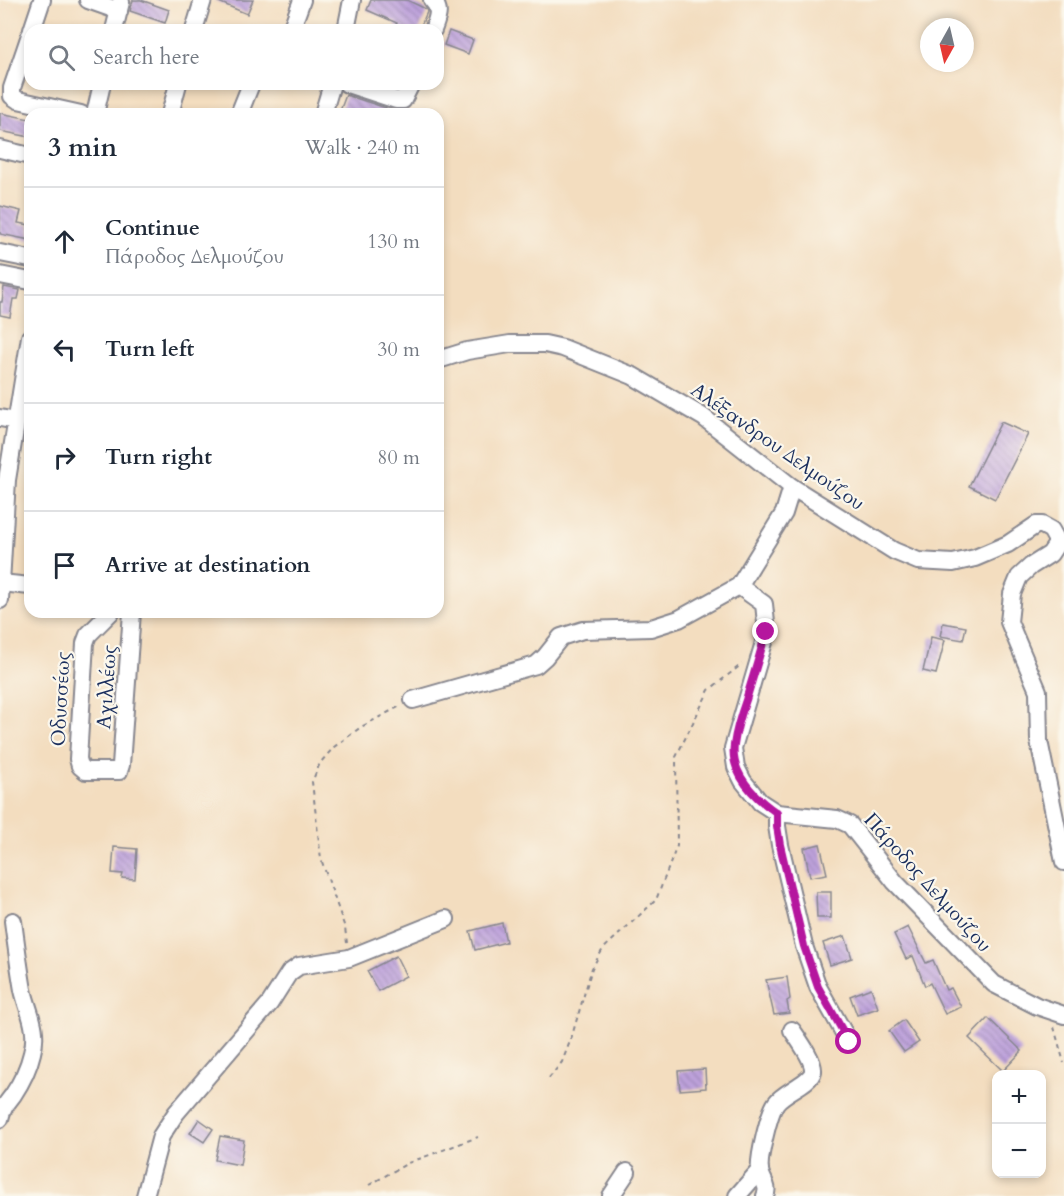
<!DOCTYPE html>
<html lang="en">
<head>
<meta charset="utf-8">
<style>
  body { margin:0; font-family:Cardo,serif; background:#f6f6f7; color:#1f2937 }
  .controls { position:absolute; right:18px; bottom:18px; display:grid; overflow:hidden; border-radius:12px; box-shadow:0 3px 9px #0003 }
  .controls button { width:54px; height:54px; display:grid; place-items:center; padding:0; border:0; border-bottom:2px solid #e0e1e3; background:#fff; color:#1f2937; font:30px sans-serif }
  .compass { position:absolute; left:920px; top:18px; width:54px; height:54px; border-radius:50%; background:#fff; box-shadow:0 3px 9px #0003; rotate:188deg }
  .stop { position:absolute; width:18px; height:18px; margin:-14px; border:4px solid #b5179e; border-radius:50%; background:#fff }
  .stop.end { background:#b5179e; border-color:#fff; box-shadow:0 2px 6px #0008 }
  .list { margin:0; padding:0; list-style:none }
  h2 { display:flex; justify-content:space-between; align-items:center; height:78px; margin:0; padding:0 24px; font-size:26px }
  h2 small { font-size:20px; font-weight:400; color:#747a83 }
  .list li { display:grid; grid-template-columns:39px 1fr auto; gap:18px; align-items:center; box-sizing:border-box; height:108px; padding:0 24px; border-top:2px solid #e0e1e3 }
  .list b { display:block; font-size:22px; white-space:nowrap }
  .list p { margin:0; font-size:20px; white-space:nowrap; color:#747a83 }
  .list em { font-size:20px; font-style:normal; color:#747a83 }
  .icon { flex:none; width:33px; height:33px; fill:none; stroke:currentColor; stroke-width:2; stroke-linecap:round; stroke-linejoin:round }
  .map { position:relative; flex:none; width:1064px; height:1196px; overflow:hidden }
  .search { position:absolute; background:#fff; box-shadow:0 3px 9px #0003; left:24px; top:24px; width:420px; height:66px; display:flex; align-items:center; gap:15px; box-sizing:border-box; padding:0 21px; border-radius:18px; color:#747a83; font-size:22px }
  .panel { position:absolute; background:#fff; box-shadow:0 3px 9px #0003; left:24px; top:108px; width:420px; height:510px; border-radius:18px }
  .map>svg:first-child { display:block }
  .building { fill:url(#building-back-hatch) }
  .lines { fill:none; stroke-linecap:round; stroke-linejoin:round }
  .minor-casing { stroke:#87868e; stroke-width:20 }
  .path { stroke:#87868e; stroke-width:2; stroke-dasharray:4.5 4.5; stroke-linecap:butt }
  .minor { stroke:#fff; stroke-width:16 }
  .route { stroke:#b5179e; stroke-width:8 }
  .labels { text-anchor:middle; stroke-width:4.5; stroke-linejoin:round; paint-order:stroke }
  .street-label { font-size:20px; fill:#1b2f5e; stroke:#fbf7ec }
</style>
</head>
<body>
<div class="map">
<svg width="1064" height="1196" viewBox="0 0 1064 1196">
  <defs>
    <pattern id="building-back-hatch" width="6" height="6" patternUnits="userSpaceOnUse" patternTransform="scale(1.5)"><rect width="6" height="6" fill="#bea2db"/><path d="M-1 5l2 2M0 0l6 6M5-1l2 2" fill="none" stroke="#9a84b5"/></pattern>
  </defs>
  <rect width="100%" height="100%" fill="#fbf7ec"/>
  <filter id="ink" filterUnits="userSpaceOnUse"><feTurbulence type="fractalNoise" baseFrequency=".0167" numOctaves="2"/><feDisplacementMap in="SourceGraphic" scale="12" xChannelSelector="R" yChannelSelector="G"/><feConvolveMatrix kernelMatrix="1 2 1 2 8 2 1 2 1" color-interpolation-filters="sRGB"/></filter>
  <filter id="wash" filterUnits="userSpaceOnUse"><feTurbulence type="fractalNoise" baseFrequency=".008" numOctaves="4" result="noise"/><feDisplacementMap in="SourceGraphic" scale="24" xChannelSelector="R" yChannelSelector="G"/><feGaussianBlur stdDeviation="1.35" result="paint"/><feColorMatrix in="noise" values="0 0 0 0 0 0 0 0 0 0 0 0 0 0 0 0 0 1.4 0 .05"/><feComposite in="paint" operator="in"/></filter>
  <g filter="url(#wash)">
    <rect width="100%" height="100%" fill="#f3ddbf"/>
    <g id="blocks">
      <!-- building -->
      <g class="building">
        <polygon points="133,0 141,0 169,10 165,23 130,11"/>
        <polygon points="214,0 253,0 247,14"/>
        <polygon points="371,0 407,0 426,9 427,12 419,30 404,30 395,26 397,23 367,10"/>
        <polygon points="449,31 473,40 468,54 444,45"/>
        <polygon points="346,95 386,108 383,114 349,114 340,111"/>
        <polygon points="0,113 30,119 30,137 0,131"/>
        <polygon points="0,206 21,211 18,223 30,225 30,240 0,234"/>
        <polygon points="4,287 20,290 18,299 13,299 10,317 0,315 0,302 2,302"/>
        <polygon points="1001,422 1028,434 995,499 969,486"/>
        <polygon points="943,623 966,627 963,640 940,636"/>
        <polygon points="931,637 945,640 936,674 923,671"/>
        <polygon points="820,844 827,874 810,877 804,848"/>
        <polygon points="114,847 137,849 135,879 122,878 123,874 112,873"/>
        <polygon points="816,892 831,892 831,918 817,918"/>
        <polygon points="502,923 506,942 475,950 470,931"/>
        <polygon points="908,927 926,963 933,960 946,990 951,988 961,1007 945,1014 930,983 925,986 913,956 906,959 894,934"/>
        <polygon points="845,936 852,958 830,965 823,943"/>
        <polygon points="396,956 406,976 378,991 367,971"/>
        <polygon points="787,977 790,999 787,1001 789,1013 774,1015 766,980"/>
        <polygon points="871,988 878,1008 857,1015 850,996"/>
        <polygon points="988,1018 1022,1051 1003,1071 969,1038"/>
        <polygon points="904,1020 919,1042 904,1052 889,1031"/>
        <polygon points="705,1069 706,1088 680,1090 678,1071"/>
        <polygon points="199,1119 213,1129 204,1142 190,1133"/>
        <polygon points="220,1136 244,1140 240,1165 215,1160"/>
      </g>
    </g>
  </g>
  <g filter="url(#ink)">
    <use href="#blocks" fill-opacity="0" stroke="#87868e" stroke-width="1.5"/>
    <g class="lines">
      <!-- minor casing -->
      <g class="minor-casing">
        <g id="minor">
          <polyline points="88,0 119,11"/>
          <path d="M432,0C442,9 437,19 433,30"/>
          <polyline points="32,30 42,0"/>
          <polyline points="114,30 121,2"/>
          <polyline points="194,30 203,0"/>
          <polyline points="291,30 302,0"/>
          <polyline points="346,30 352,0"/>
          <polyline points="30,35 12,88 12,96 18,100 81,114"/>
          <polyline points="347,84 396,100 403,100 411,84"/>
          <polyline points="95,114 102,84"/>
          <polyline points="170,114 178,84"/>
          <polyline points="239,114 251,84"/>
          <polyline points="323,114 332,84"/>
          <polyline points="0,149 30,156"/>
          <polyline points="0,253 30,259"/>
          <polyline points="0,275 30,281"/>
          <polyline points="438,360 467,351 510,344 545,344 563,348 633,376 703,417 792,487 894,551 918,561 953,563 975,558 1008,544 1036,525 1042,525 1051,530 1056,539 1056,545 1050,554 1031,566 1019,577 1012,594 1009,622 1038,691 1039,741 1064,862"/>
          <polyline points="0,418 16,421"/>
          <polyline points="1,583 30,586"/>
          <polyline points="739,586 764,604 767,632 733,748 736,767 743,781 760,802 777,813 837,819 850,825 895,882 994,984 1037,1006 1064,1015"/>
          <polyline points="0,600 7,480 30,337"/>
          <polyline points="111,612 88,635 85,643 78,759 80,766 86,771 119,771 121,765 132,612"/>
          <polyline points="413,700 536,665 545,657 561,637 583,630 651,628 679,619 739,586 784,513 792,487"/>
          <polyline points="777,813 777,826 780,845 804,946 818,987 849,1042"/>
          <path d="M0,1119C2,1108 7,1103 13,1095C21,1083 29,1066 32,1053C39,1029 28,1012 23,990C19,967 16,944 13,921"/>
          <polyline points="145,1196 161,1136 176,1113 270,1003 289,973 299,966 349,958 446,919"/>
          <polyline points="611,1196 627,1172"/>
          <polyline points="737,1196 760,1170"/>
          <path d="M765,1196C770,1186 761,1180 760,1170C758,1159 769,1113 776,1103C783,1092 811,1083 813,1071C814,1060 798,1039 792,1030"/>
        </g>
      </g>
      <!-- path -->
      <g class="path">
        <polyline points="347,943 345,928 321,859 312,782 320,763 334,747 361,727 402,705"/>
        <polyline points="1054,1027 1064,1063"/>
        <polyline points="549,1078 562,1062 571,1039 592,968 603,949 656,900 677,846 676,757 709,690 742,664"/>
        <polyline points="369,1185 408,1163 478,1137"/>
      </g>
      <!-- minor -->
      <use href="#minor" class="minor"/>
    </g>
  </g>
  <g class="lines" filter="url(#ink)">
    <!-- route -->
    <path class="route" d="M766,632C760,655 753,677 746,700C741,714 736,730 734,745C730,774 755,798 777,813V826L780,845L804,946L818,987L849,1042"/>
  </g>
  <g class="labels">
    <!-- street labels -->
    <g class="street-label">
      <text transform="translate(778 446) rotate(35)" y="7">Αλέξανδρου Δελμούζου</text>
      <text transform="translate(106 687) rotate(-86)" y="7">Αχιλλέως</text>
      <text transform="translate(60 699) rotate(-87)" y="7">Οδυσσέως</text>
      <text transform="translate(928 882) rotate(48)" y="7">Πάροδος Δελμούζου</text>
    </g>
  </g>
</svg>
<div class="controls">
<button>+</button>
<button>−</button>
</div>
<svg class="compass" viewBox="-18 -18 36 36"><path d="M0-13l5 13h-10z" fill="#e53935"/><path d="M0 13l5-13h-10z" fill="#747a83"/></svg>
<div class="stop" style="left:849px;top:1042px"></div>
<div class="stop end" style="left:766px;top:632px"></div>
<div class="search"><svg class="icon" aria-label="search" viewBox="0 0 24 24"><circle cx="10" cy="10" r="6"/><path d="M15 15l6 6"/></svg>Search here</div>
<section class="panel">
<h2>3 min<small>Walk · 240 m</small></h2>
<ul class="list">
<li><svg class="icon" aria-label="ahead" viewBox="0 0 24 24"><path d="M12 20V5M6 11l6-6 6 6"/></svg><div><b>Continue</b><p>Πάροδος Δελμούζου</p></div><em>130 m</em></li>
<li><svg class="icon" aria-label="left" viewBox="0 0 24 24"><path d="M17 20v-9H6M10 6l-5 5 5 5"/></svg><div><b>Turn left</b></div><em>30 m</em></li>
<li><svg class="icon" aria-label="right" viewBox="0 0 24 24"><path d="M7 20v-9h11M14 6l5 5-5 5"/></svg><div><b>Turn right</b></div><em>80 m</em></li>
<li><svg class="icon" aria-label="arrive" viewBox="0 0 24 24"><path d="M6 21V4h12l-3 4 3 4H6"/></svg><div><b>Arrive at destination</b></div></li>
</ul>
</section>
</div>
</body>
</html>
